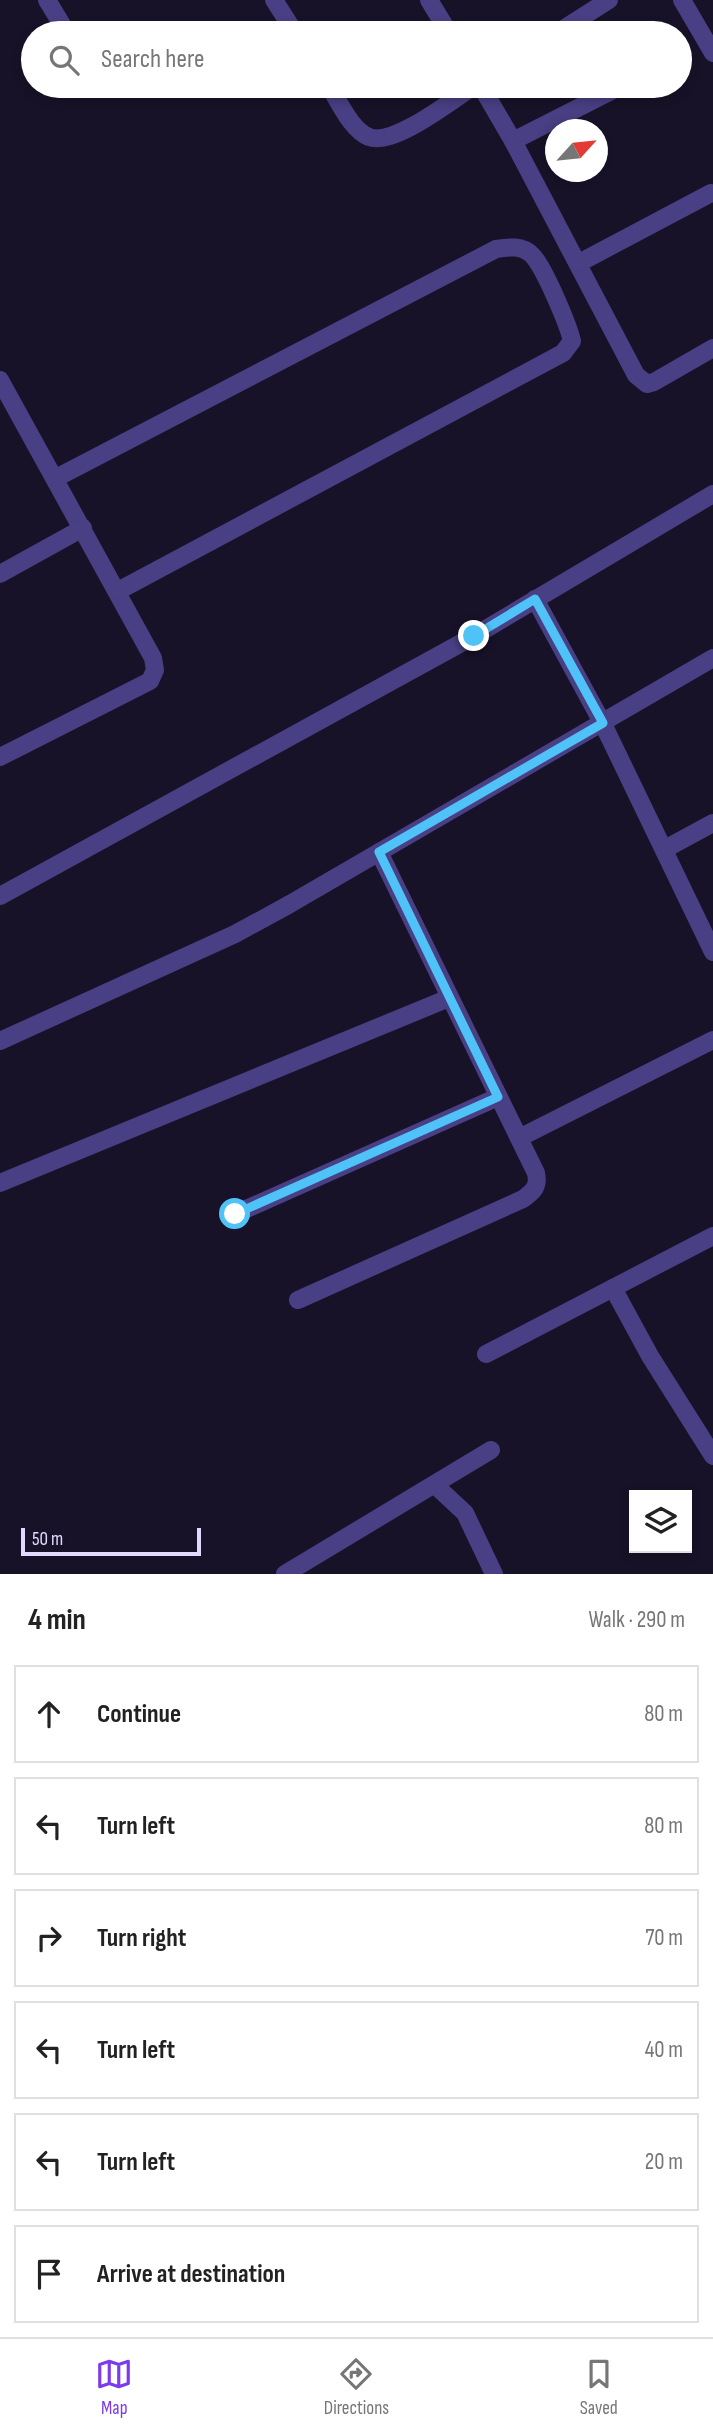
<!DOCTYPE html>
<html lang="en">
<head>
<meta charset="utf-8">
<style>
  body { margin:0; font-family:"Sofia Sans Condensed",sans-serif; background:#f2f2f2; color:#222 }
  .controls { position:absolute; right:21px; bottom:21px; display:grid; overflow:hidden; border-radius:0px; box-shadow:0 4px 10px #0003 }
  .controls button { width:63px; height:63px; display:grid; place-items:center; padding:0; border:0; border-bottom:2px solid #e0e0e0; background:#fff; color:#222; font:35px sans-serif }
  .compass { position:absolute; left:545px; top:119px; width:63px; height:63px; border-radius:50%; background:#fff; box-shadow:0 4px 10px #0003; rotate:63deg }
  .scale { position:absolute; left:21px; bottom:18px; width:180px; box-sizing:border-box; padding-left:7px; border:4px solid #e2dafd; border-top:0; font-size:19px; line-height:24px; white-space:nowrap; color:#e2dafd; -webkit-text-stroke:5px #181228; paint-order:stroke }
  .stop { position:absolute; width:21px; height:21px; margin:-16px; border:5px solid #4fc3f7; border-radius:50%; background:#fff }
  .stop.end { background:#4fc3f7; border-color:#fff; box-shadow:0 2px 7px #0008 }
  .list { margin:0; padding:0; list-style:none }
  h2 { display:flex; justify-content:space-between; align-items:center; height:91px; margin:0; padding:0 28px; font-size:30px }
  h2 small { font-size:23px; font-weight:400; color:#767676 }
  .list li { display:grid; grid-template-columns:46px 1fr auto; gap:21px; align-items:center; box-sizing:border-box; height:98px; margin:0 14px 14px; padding:0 14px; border:2px solid #e0e0e0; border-radius:0px }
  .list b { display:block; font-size:26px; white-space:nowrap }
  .list em { font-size:23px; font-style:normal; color:#767676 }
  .icon { flex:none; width:38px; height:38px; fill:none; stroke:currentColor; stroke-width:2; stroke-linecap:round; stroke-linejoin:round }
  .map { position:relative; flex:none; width:713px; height:1574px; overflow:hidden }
  .search { position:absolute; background:#fff; box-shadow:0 4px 10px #0003; left:21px; right:21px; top:21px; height:77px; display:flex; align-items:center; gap:18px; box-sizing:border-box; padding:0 24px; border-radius:38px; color:#767676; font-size:26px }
  .sheet { height:763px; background:#fff }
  nav { display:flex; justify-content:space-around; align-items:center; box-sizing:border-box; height:98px; border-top:2px solid #e0e0e0; background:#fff; font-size:19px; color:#767676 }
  nav a { display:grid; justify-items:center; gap:4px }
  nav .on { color:#7c3aed }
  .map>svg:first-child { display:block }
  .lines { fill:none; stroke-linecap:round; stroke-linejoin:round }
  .minor { stroke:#493f84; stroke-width:18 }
  .route { stroke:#4fc3f7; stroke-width:9 }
</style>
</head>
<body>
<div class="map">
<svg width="713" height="1574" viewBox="0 0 713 1574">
  <rect width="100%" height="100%" fill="#181228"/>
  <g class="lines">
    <!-- minor -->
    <g class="minor">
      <polyline points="47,0 67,33"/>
      <polyline points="274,0 295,33"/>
      <polyline points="429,0 449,33"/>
      <polyline points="682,0 713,53"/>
      <polyline points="557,33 609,0"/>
      <polyline points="99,86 101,88"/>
      <path d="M329,86C339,101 351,130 369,137C393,147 452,100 474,86"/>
      <polyline points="481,86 513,141 636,375 647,384 654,382 713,348"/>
      <polyline points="513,141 621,86"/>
      <polyline points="579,263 711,193"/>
      <polyline points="0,380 153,658 155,670 150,681 0,757"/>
      <path d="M56,478L496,249C509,247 522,245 532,255C544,267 568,324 572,341L563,353L118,591"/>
      <polyline points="0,574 83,528"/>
      <polyline points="535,599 603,724 713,952"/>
      <polyline points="665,849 713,823"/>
      <polyline points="0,896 474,636 713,494"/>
      <polyline points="0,1041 235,934 290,904 713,658"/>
      <polyline points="519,1138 713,1040"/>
      <polyline points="0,1183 449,998"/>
      <polyline points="235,1214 498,1097"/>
      <polyline points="613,1288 650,1356 713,1456"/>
      <path d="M298,1300L523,1199C534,1191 539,1186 536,1173L379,852"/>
      <polyline points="486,1354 713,1236"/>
      <polyline points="436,1486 465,1513 494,1574"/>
      <polyline points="285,1574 491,1450"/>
    </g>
  </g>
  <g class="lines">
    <!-- route -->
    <polyline class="route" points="235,1214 498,1097 379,852 603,723 535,599 474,636"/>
  </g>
</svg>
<div class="controls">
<button><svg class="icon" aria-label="layers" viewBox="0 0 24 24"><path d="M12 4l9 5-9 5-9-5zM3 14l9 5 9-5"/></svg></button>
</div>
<svg class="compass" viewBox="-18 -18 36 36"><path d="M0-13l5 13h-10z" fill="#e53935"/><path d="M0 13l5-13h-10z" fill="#767676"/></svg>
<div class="scale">50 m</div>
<div class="stop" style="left:235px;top:1214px"></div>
<div class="stop end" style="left:474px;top:636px"></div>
<div class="search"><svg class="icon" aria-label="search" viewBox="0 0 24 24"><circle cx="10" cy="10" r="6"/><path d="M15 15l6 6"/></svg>Search here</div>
</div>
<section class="sheet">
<h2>4 min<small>Walk · 290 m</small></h2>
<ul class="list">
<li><svg class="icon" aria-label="ahead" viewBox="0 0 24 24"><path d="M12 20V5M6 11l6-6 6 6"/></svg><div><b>Continue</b></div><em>80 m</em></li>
<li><svg class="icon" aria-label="left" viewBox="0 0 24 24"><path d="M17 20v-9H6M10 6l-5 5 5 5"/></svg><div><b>Turn left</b></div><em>80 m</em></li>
<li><svg class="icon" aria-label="right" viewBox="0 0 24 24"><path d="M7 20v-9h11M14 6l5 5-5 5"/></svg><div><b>Turn right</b></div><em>70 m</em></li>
<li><svg class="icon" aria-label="left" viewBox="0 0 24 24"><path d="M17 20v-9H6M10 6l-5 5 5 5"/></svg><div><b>Turn left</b></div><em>40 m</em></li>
<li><svg class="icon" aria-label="left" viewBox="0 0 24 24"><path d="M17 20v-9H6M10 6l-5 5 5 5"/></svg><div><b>Turn left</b></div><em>20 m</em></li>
<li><svg class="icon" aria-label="arrive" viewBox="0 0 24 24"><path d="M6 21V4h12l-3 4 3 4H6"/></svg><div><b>Arrive at destination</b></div></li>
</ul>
</section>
<nav>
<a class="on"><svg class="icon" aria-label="map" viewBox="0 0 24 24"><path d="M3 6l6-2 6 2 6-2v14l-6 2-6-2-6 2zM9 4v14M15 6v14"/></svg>Map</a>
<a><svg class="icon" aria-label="directions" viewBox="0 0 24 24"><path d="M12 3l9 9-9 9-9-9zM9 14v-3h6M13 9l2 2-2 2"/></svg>Directions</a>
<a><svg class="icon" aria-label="saved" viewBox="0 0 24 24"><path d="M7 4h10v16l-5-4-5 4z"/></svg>Saved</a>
</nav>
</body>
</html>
